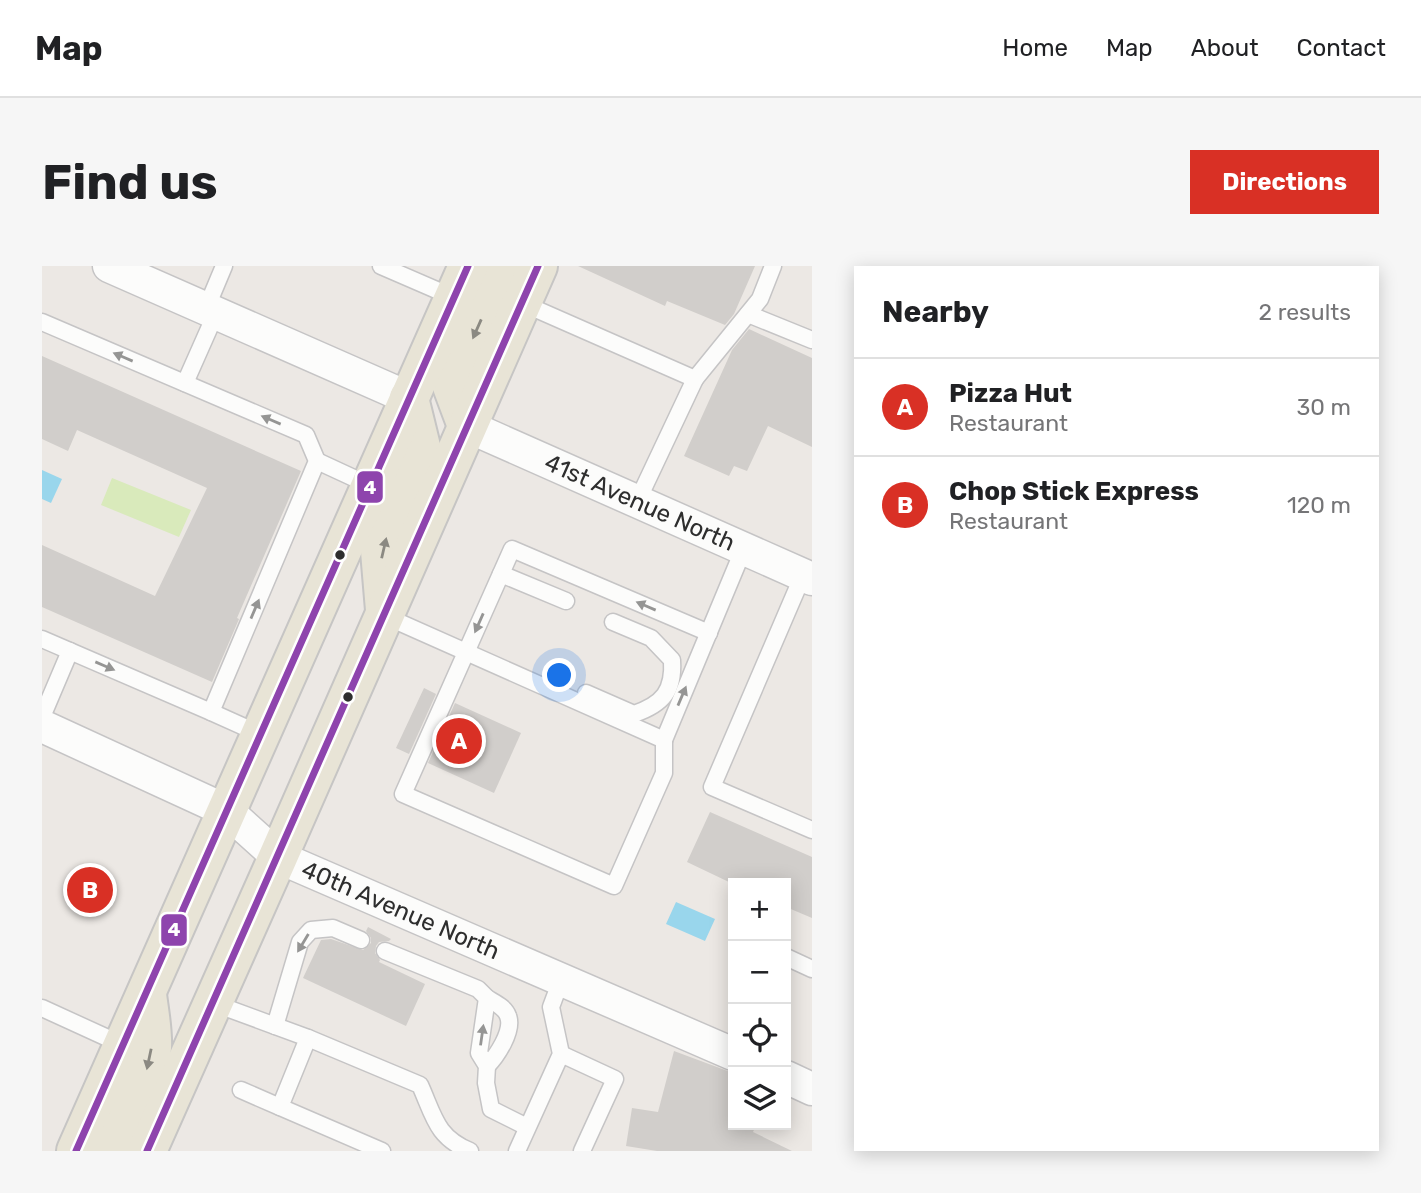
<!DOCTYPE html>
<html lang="en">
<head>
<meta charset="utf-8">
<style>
  body { margin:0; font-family:Rubik,sans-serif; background:#f6f6f6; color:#202124 }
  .controls { position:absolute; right:21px; bottom:21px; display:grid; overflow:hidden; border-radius:0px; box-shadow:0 4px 18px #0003 }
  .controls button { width:63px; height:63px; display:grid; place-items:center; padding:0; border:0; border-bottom:2px solid #e0e0e0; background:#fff; color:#202124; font:35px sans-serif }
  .you { position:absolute; left:518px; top:410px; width:24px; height:24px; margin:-18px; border:5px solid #fff; border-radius:50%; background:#1a73e8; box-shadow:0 0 0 10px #1a73e833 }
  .badge { display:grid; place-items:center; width:46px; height:46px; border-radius:50%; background:#d93025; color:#fff; font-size:23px; font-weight:700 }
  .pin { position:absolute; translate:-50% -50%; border:4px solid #fff; box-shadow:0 2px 7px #0006 }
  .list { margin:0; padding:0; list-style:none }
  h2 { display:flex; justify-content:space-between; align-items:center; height:91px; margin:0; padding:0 28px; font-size:30px }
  h2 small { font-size:23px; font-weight:400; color:#757577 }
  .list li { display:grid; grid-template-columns:46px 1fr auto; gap:21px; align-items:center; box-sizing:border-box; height:98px; padding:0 28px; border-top:2px solid #e0e0e0 }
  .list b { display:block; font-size:26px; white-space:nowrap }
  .list p { margin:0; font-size:23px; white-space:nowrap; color:#757577 }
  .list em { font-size:23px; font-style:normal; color:#757577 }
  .icon { flex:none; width:38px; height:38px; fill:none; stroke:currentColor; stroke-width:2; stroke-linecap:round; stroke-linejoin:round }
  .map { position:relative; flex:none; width:770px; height:885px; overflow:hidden; border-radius:0px }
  header { display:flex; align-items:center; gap:42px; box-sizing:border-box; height:98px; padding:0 35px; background:#fff; border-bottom:2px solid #e0e0e0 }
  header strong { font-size:33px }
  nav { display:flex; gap:38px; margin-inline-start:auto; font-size:24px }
  .intro { display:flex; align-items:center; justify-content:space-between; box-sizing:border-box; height:168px; padding:0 42px }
  h1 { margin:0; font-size:49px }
  .button { padding:18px 32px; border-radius:0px; background:#d93025; color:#fff; font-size:24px; font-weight:700 }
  main { display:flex; gap:42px; padding:0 42px }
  aside { flex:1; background:#fff; border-radius:0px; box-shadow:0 4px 18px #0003 }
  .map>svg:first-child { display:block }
  .pitch { fill:#d9eabb }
  .water { fill:#99d6ec }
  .building { fill:#d1cecb }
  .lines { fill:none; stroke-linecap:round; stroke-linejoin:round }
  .service-casing { stroke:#c5c4c5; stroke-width:19 }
  .minor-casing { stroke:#c5c4c5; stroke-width:35 }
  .primary-casing { stroke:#c6c5c4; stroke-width:42 }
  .service { stroke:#fcfcfb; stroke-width:16 }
  .minor { stroke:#fcfcfb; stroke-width:32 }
  .primary { stroke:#e8e4d6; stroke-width:38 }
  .bus-1-casing { stroke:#fff; stroke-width:12 }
  .bus-1 { stroke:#8e44ad; stroke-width:7 }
  .oneway { fill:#8b8982 }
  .oneway2 { fill:#959594 }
  .bus-dot { fill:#2e2e2e; stroke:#fff; stroke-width:2.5 }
  .labels { text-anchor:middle; stroke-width:6; stroke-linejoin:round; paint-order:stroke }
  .street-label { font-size:24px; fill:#2e2e2e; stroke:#fff }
  .line-badge { stroke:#fff; stroke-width:2.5 }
  .badge-label { font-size:19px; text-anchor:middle; font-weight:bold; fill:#fff }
</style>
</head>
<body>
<header>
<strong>Map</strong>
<nav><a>Home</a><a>Map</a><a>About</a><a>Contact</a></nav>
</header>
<div class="intro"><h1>Find us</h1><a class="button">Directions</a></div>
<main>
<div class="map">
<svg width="770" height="885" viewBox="0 0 770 885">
  <rect width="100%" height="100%" fill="#ece8e4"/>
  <!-- pitch -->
  <polygon class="pitch" points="70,212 149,244 137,271 59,239"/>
  <!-- water -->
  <g class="water">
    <polygon points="0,204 20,213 9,237 0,233"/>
    <polygon points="634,636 673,653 663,675 624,658"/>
  </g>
  <!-- building -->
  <g class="building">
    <polygon points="536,0 713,0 692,48 683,59 625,35 623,40"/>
    <polygon points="707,63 770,92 770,181 726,160 705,205 692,200 687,210 642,190 690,84"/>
    <polygon points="0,90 259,205 195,352 197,353 170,416 0,341 0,279 113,330 165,222 35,164 26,185 0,173"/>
    <polygon points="382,422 394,428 367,488 354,482"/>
    <polygon points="413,437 479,467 452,527 386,497"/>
    <polygon points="668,546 770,591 770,652 744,641 744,617 689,617 645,596"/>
    <polygon points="326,661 349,673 347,675 337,676 334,680 333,687 338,694 337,696 383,718 364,760 261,712 279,674 289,673 321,684 329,677 329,672 324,665"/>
    <polygon points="632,785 691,807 691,859 714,859 711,866 750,885 615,885 584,880 590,842 616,846"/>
  </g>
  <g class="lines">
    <!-- service casing -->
    <g class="service-casing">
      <g id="service">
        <polyline points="339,0 413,32"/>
        <polyline points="480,37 653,113 595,236"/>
        <polyline points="164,43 182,0"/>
        <polyline points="706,48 770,74"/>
        <polyline points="0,56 264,169 275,195 169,446 0,373"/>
        <polyline points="653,113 718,33 731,0"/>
        <polyline points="143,117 174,47"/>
        <polyline points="275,195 329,220"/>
        <polyline points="459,308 524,335"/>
        <polyline points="761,309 670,521 770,564"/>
        <polyline points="343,350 622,474 702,282"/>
        <path d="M544,427L592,448C621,438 632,425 630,394L609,372L571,356"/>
        <polyline points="169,446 218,468"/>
        <polyline points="0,451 28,385"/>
        <polyline points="622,474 622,507 572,620 361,528 470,283 667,367"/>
        <polyline points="343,685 436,723 445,732 437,787 445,800 444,817 449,843 485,861"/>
        <polyline points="744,691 770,703"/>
        <polyline points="171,737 266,772 238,841 340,885"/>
        <polyline points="0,742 81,779"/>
        <polyline points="233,760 258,676 269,664 291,662 319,674"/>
        <path d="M266,772L378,819C392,850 394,871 428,885"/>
        <polyline points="519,788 573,813 540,885"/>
        <path d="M445,800C454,791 472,765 466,750C463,741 453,737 445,732"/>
        <polyline points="199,824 238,841"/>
        <polyline points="475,885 519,788 509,741 519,714"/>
      </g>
    </g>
    <!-- minor casing -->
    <g class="minor-casing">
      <g id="minor">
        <polyline points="67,0 367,132"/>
        <path id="s1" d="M425,160L770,313"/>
        <path id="s2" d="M0,460L185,545L236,591L691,788"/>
        <polyline points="744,811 770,823"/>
      </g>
    </g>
    <!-- primary casing -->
    <g class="primary-casing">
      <g id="primary">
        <polyline points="425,160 410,120 460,5 459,0"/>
        <polyline points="343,344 338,285 380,185 367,132"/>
        <polyline points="34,885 426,0"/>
        <path d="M72,885C84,854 107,815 110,782C111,764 107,746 105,728"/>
        <polyline points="105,885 236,591 496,0"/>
      </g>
    </g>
    <!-- service -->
    <use href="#service" class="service"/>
    <!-- minor -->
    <use href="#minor" class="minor"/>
    <!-- primary -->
    <use href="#primary" class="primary"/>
    <!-- bus-1 casing -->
    <g class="bus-1-casing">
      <g id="bus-1">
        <polyline points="34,885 426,0"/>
        <polyline points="105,885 496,0"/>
      </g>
    </g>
    <!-- bus-1 -->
    <use href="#bus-1" class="bus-1"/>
  </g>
  <!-- one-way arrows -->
  <defs><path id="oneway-solid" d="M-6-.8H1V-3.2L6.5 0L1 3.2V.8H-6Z" transform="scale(1.75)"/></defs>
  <g class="oneway">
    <use href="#oneway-solid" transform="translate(435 63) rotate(114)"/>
    <use href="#oneway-solid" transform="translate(342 282) rotate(-77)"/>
    <use href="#oneway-solid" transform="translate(107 793) rotate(102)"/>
  </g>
  <g class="oneway2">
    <use href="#oneway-solid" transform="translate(81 91) rotate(-157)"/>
    <use href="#oneway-solid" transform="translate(229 154) rotate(-157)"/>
    <use href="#oneway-solid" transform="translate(604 340) rotate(-157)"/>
    <use href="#oneway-solid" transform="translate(213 343) rotate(-67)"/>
    <use href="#oneway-solid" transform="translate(437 357) rotate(114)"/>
    <use href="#oneway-solid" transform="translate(63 400) rotate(23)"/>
    <use href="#oneway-solid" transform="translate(640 430) rotate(-67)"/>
    <use href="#oneway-solid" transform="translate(261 677) rotate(121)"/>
    <use href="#oneway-solid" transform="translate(440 769) rotate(-82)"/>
  </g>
  <!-- markers -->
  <g class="bus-dot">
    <circle cx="298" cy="289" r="6"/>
    <circle cx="306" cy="431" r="6"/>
  </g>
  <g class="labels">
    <!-- street labels -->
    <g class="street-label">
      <text dy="8" stroke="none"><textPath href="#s1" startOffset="189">41st Avenue North</textPath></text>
      <text dy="8" stroke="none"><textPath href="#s2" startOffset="406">40th Avenue North</textPath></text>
    </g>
  </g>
  <g class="line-badge">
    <rect x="314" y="204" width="28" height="34" rx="7" fill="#8e44ad"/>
    <rect x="118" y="647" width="28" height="34" rx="7" fill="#8e44ad"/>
  </g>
  <g class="badge-label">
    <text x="328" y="228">4</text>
    <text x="132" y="670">4</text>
  </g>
</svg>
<div class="controls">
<button>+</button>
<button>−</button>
<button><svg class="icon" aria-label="locate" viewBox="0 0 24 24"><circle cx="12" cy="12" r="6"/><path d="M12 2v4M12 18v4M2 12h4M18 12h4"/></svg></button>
<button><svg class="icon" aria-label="layers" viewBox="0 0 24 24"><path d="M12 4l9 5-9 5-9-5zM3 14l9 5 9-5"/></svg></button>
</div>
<div class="you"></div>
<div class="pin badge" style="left:417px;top:475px">A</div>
<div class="pin badge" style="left:48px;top:624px">B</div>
</div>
<aside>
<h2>Nearby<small>2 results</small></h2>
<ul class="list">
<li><span class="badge">A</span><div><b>Pizza Hut</b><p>Restaurant</p></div><em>30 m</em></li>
<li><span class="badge">B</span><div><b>Chop Stick Express</b><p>Restaurant</p></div><em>120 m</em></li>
</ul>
</aside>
</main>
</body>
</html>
